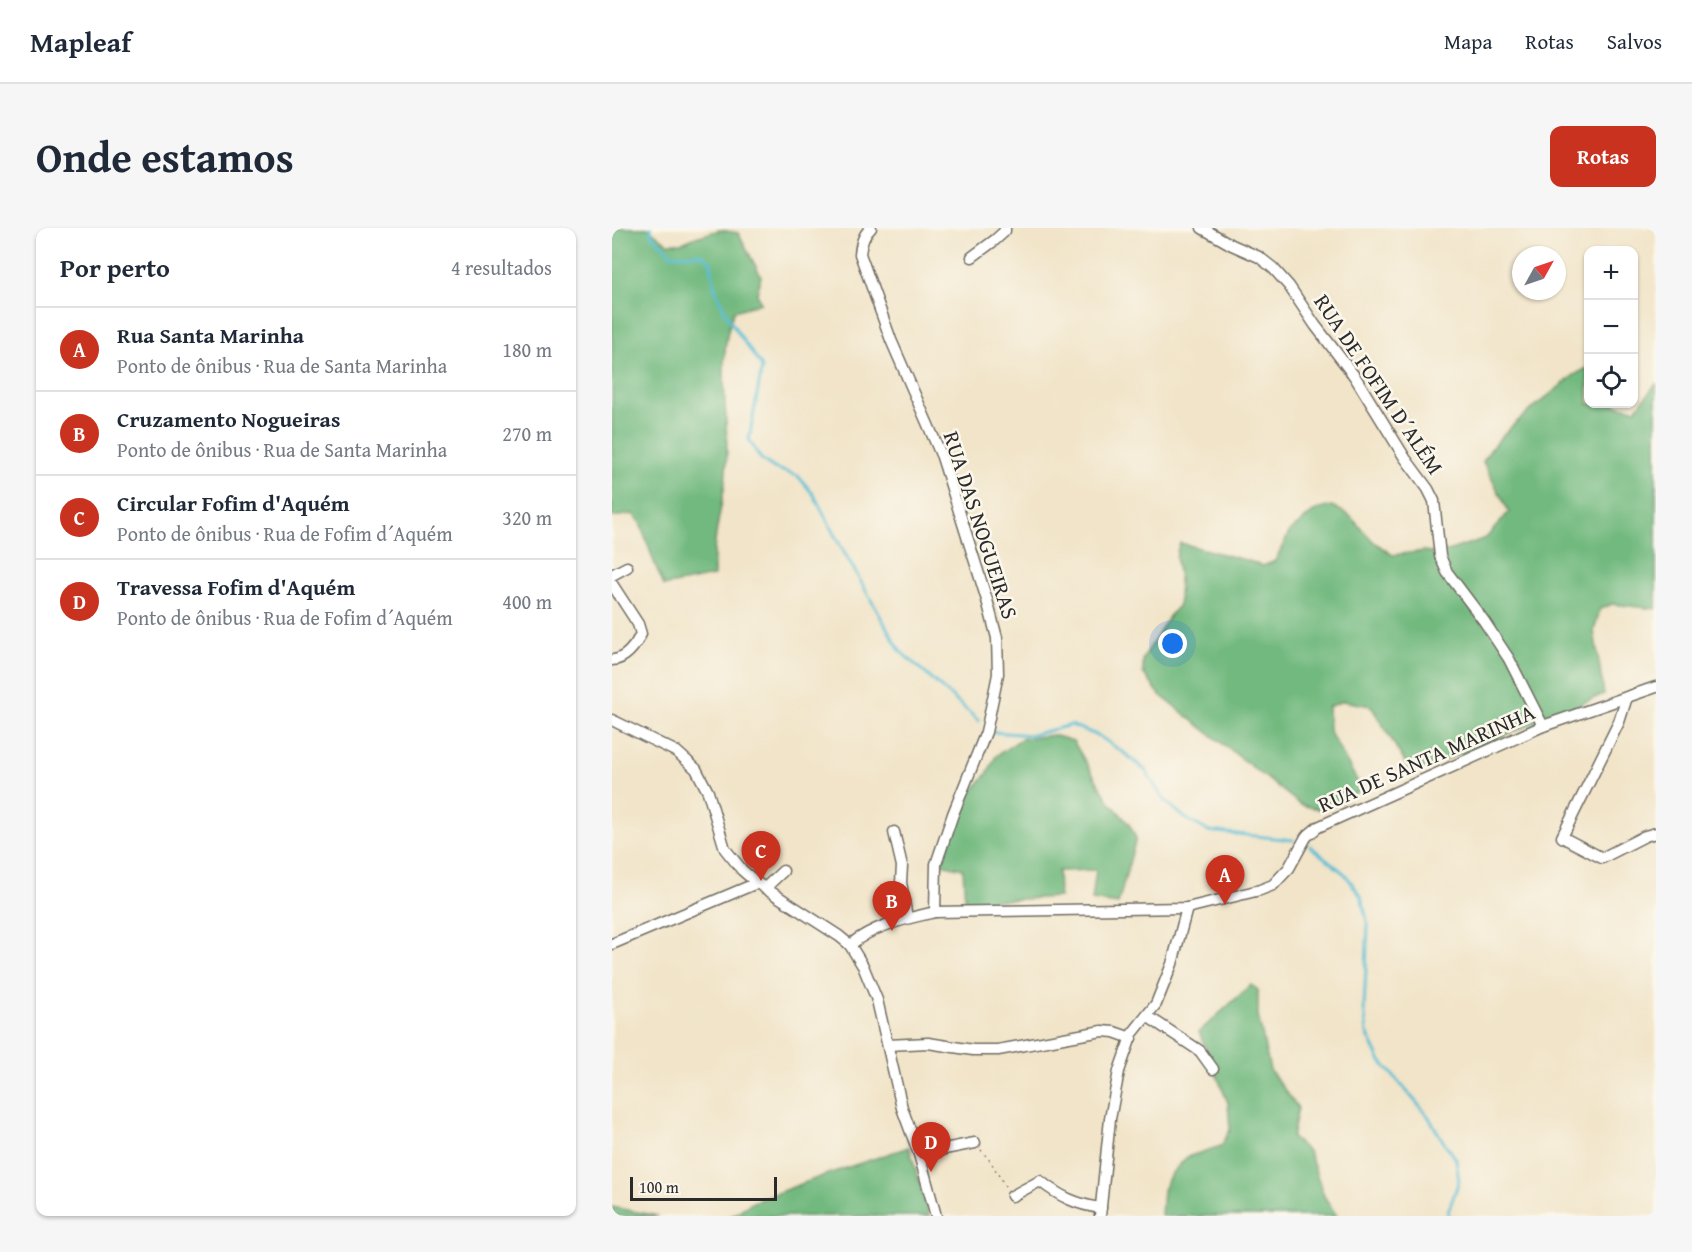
<!DOCTYPE html>
<html lang="pt">
<head>
<meta charset="utf-8">
<style>
  body { margin:0; font-family:"Gentium Book Plus",serif; background:#f6f6f7; color:#1f2937 }
  .controls { position:absolute; right:18px; top:18px; display:grid; overflow:hidden; border-radius:12px; box-shadow:0 2px 4px #0004 }
  .controls button { width:54px; height:54px; display:grid; place-items:center; padding:0; border:0; border-bottom:2px solid #e0e1e3; background:#fff; color:#1f2937; font:30px sans-serif }
  .compass { position:absolute; left:900px; top:18px; width:54px; height:54px; border-radius:50%; background:#fff; box-shadow:0 2px 4px #0004; rotate:50deg }
  .scale { position:absolute; left:18px; bottom:15px; width:147px; box-sizing:border-box; padding-left:6px; border:3px solid #2b2b2b; border-top:0; font-size:16px; line-height:21px; white-space:nowrap; color:#2b2b2b; -webkit-text-stroke:4px #fbf7ec; paint-order:stroke }
  .you { position:absolute; left:561px; top:416px; width:21px; height:21px; margin:-15px; border:4px solid #fff; border-radius:50%; background:#1a73e8; box-shadow:0 0 0 9px #1a73e833 }
  .badge { display:grid; place-items:center; width:39px; height:39px; border-radius:50%; background:#c8321e; color:#fff; font-size:20px; font-weight:700 }
  .pin { position:absolute; translate:-50% -50px; filter:drop-shadow(0 2px 3px #0008) }
  .pin::after { content:''; position:absolute; top:32px; width:21px; height:18px; background:inherit; clip-path:polygon(0 0,100% 0,50% 100%) }
  .list { margin:0; padding:0; list-style:none }
  h2 { display:flex; justify-content:space-between; align-items:center; height:78px; margin:0; padding:0 24px; font-size:26px }
  h2 small { font-size:20px; font-weight:400; color:#747a83 }
  .list li { display:grid; grid-template-columns:39px 1fr auto; gap:18px; align-items:center; box-sizing:border-box; height:84px; padding:0 24px; border-top:2px solid #e0e1e3 }
  .list b { display:block; font-size:22px; white-space:nowrap }
  .list p { margin:0; font-size:20px; white-space:nowrap; color:#747a83 }
  .list em { font-size:20px; font-style:normal; color:#747a83 }
  .icon { flex:none; width:33px; height:33px; fill:none; stroke:currentColor; stroke-width:2; stroke-linecap:round; stroke-linejoin:round }
  .map { position:relative; flex:none; width:1044px; height:988px; overflow:hidden; border-radius:12px }
  header { display:flex; align-items:center; gap:36px; box-sizing:border-box; height:84px; padding:0 30px; background:#fff; border-bottom:2px solid #e0e1e3 }
  header strong { font-size:28px }
  nav { display:flex; gap:33px; margin-inline-start:auto; font-size:21px }
  .intro { display:flex; align-items:center; justify-content:space-between; box-sizing:border-box; height:144px; padding:0 36px }
  h1 { margin:0; font-size:42px }
  .button { padding:15px 27px; border-radius:12px; background:#c8321e; color:#fff; font-size:21px; font-weight:700 }
  main { display:flex; gap:36px; padding:0 36px }
  aside { flex:1; background:#fff; border-radius:12px; box-shadow:0 2px 4px #0004 }
  .map>svg:first-child { display:block }
  .forest { fill:#72b97f; stroke:#4e7255; stroke-width:1.5 }
  .lines { fill:none; stroke-linecap:round; stroke-linejoin:round }
  .stream { stroke:#57bdd4; stroke-width:3 }
  .minor-casing { stroke:#706c62; stroke-width:13 }
  .path { stroke:#706c62; stroke-width:1.5; stroke-dasharray:1.5 4.5; stroke-linecap:butt }
  .minor { stroke:#fff; stroke-width:10 }
  .labels { text-anchor:middle; stroke-width:5; stroke-linejoin:round; paint-order:stroke }
  .street-label { font-size:22px; fill:#2b2b2b; stroke:#fbf7ec }
</style>
</head>
<body>
<header>
<strong>Mapleaf</strong>
<nav><a>Mapa</a><a>Rotas</a><a>Salvos</a></nav>
</header>
<div class="intro"><h1>Onde estamos</h1><a class="button">Rotas</a></div>
<main>
<aside>
<h2>Por perto<small>4 resultados</small></h2>
<ul class="list">
<li><span class="badge">A</span><div><b>Rua Santa Marinha</b><p>Ponto de ônibus · Rua de Santa Marinha</p></div><em>180 m</em></li>
<li><span class="badge">B</span><div><b>Cruzamento Nogueiras</b><p>Ponto de ônibus · Rua de Santa Marinha</p></div><em>270 m</em></li>
<li><span class="badge">C</span><div><b>Circular Fofim d'Aquém</b><p>Ponto de ônibus · Rua de Fofim d´Aquém</p></div><em>320 m</em></li>
<li><span class="badge">D</span><div><b>Travessa Fofim d'Aquém</b><p>Ponto de ônibus · Rua de Fofim d´Aquém</p></div><em>400 m</em></li>
</ul>
</aside>
<div class="map">
<svg width="1044" height="988" viewBox="0 0 1044 988">
  <rect width="100%" height="100%" fill="#fbf7ec"/>
  <filter id="ink" filterUnits="userSpaceOnUse"><feTurbulence type="fractalNoise" baseFrequency=".0167" numOctaves="2"/><feDisplacementMap in="SourceGraphic" scale="12" xChannelSelector="R" yChannelSelector="G"/><feConvolveMatrix kernelMatrix="1 2 1 2 8 2 1 2 1" color-interpolation-filters="sRGB"/></filter>
  <filter id="wash" filterUnits="userSpaceOnUse"><feTurbulence type="fractalNoise" baseFrequency=".008" numOctaves="4" result="noise"/><feDisplacementMap in="SourceGraphic" scale="24" xChannelSelector="R" yChannelSelector="G"/><feGaussianBlur stdDeviation="1.35" result="paint"/><feColorMatrix in="noise" values="0 0 0 0 0 0 0 0 0 0 0 0 0 0 0 0 0 1.4 0 .05"/><feComposite in="paint" operator="in"/></filter>
  <g filter="url(#wash)">
    <rect width="100%" height="100%" fill="#f1e4c8"/>
    <!-- forest -->
    <g class="forest">
      <path d="M0,0H36L55,15H70L84,9L108,2L126,5L149,48L145,66L149,75L122,83C102,134 119,190 114,243C113,267 105,291 103,315C101,326 102,337 102,348L52,358L42,334L28,295L21,286L0,289Z"/>
      <path d="M975,140L976,141V176H1005L1007,178L1024,181L1044,156V381L1000,376L988,381L982,403L992,466L821,537L799,544L759,478L731,473L716,479L717,503L750,561L729,574L710,582L689,577L548,467L531,445V431L558,387L567,377C567,369 568,361 567,353C566,337 561,330 568,315L637,333L651,338L663,333L678,303L704,282L720,278L737,287L761,313L781,327L813,323L827,326L874,310L897,284L871,234C884,205 937,168 962,147Z"/>
      <polygon points="441,507 461,513 497,573 517,596 524,610 506,676 480,672 484,642 446,643 447,669 353,674 351,641 329,636 355,569 375,546 384,528 409,511"/>
      <polygon points="639,757 646,762 646,788 658,842 686,880 680,910 697,924 712,968 725,988 549,988 551,962 559,946 575,929 609,918 618,902 616,875 587,804"/>
      <polygon points="297,919 317,988 119,988 141,974 216,946"/>
      <polygon points="0,979 46,988 0,988"/>
    </g>
    <g class="lines">
      <!-- stream -->
      <g class="stream">
        <path d="M39,0V6L60,27L89,26L99,34C99,74 129,108 150,139L137,212L149,231L162,240L186,248L202,267L224,310L288,423L367,493"/>
        <polyline points="380,504 420,507 459,497 487,508 512,525 533,542 552,572 573,590 596,603 681,612"/>
        <polyline points="698,618 733,646 749,668 756,697 752,780 755,805 768,832 816,888 831,913 844,931 847,953 836,984 837,988"/>
      </g>
    </g>
  </g>
  <g filter="url(#ink)">
    <g class="lines">
      <!-- minor casing -->
      <g class="minor-casing">
        <g id="minor">
          <path d="M259,0C251,7 249,16 248,26L279,112L330,229L375,372L385,410L386,446L374,504L341,586L324,636L323,684"/>
          <polyline points="590,0 620,17 647,29 661,40 677,58 703,97 743,149 793,230 816,261 822,273 828,328 835,344 872,393 897,431 931,498"/>
          <polyline points="360,29 383,12 393,3 393,0"/>
          <polyline points="0,347 15,339"/>
          <path d="M0,356L26,396L29,406C24,417 13,432 0,432"/>
          <polyline points="1015,469 1007,494 950,609 990,630 1033,608 1044,605"/>
          <polyline points="0,492 65,524 84,541 96,564 113,621 130,642 145,655 227,708 238,717 251,738 265,772 290,880 307,926 324,988"/>
          <polyline points="282,604 290,638 289,654 295,690"/>
          <polyline points="153,660 171,643"/>
          <polyline points="0,716 145,655"/>
          <path d="M238,717C262,697 293,691 323,684L575,680L648,662L661,657L677,640L694,609L706,599L931,498L1044,459"/>
          <polyline points="535,788 588,823 601,841"/>
          <polyline points="276,817 316,815 361,822 386,822 490,803 502,804 519,810"/>
          <polyline points="307,926 363,915"/>
          <path d="M400,968L428,953C447,968 465,977 489,980"/>
          <polyline points="488,988 498,891 507,843 520,806 544,776 560,736 575,680"/>
        </g>
      </g>
      <!-- path -->
      <polyline class="path" points="369,922 379,934 394,960"/>
      <!-- minor -->
      <use href="#minor" class="minor"/>
    </g>
  </g>
  <g class="labels">
    <!-- street labels -->
    <g class="street-label">
      <text transform="translate(767 156) rotate(56)" y="8">RUA DE FOFIM D´ALÉM</text>
      <text transform="translate(369 297) rotate(72)" y="8">RUA DAS NOGUEIRAS</text>
      <text transform="translate(814 530) rotate(-24)" y="8">RUA DE SANTA MARINHA</text>
    </g>
  </g>
</svg>
<div class="controls">
<button>+</button>
<button>−</button>
<button><svg class="icon" aria-label="locate" viewBox="0 0 24 24"><circle cx="12" cy="12" r="6"/><path d="M12 2v4M12 18v4M2 12h4M18 12h4"/></svg></button>
</div>
<svg class="compass" viewBox="-18 -18 36 36"><path d="M0-13l5 13h-10z" fill="#e53935"/><path d="M0 13l5-13h-10z" fill="#747a83"/></svg>
<div class="scale">100 m</div>
<div class="you"></div>
<div class="pin badge" style="left:613px;top:677px">A</div>
<div class="pin badge" style="left:280px;top:703px">B</div>
<div class="pin badge" style="left:149px;top:653px">C</div>
<div class="pin badge" style="left:319px;top:944px">D</div>
</div>
</main>
</body>
</html>
